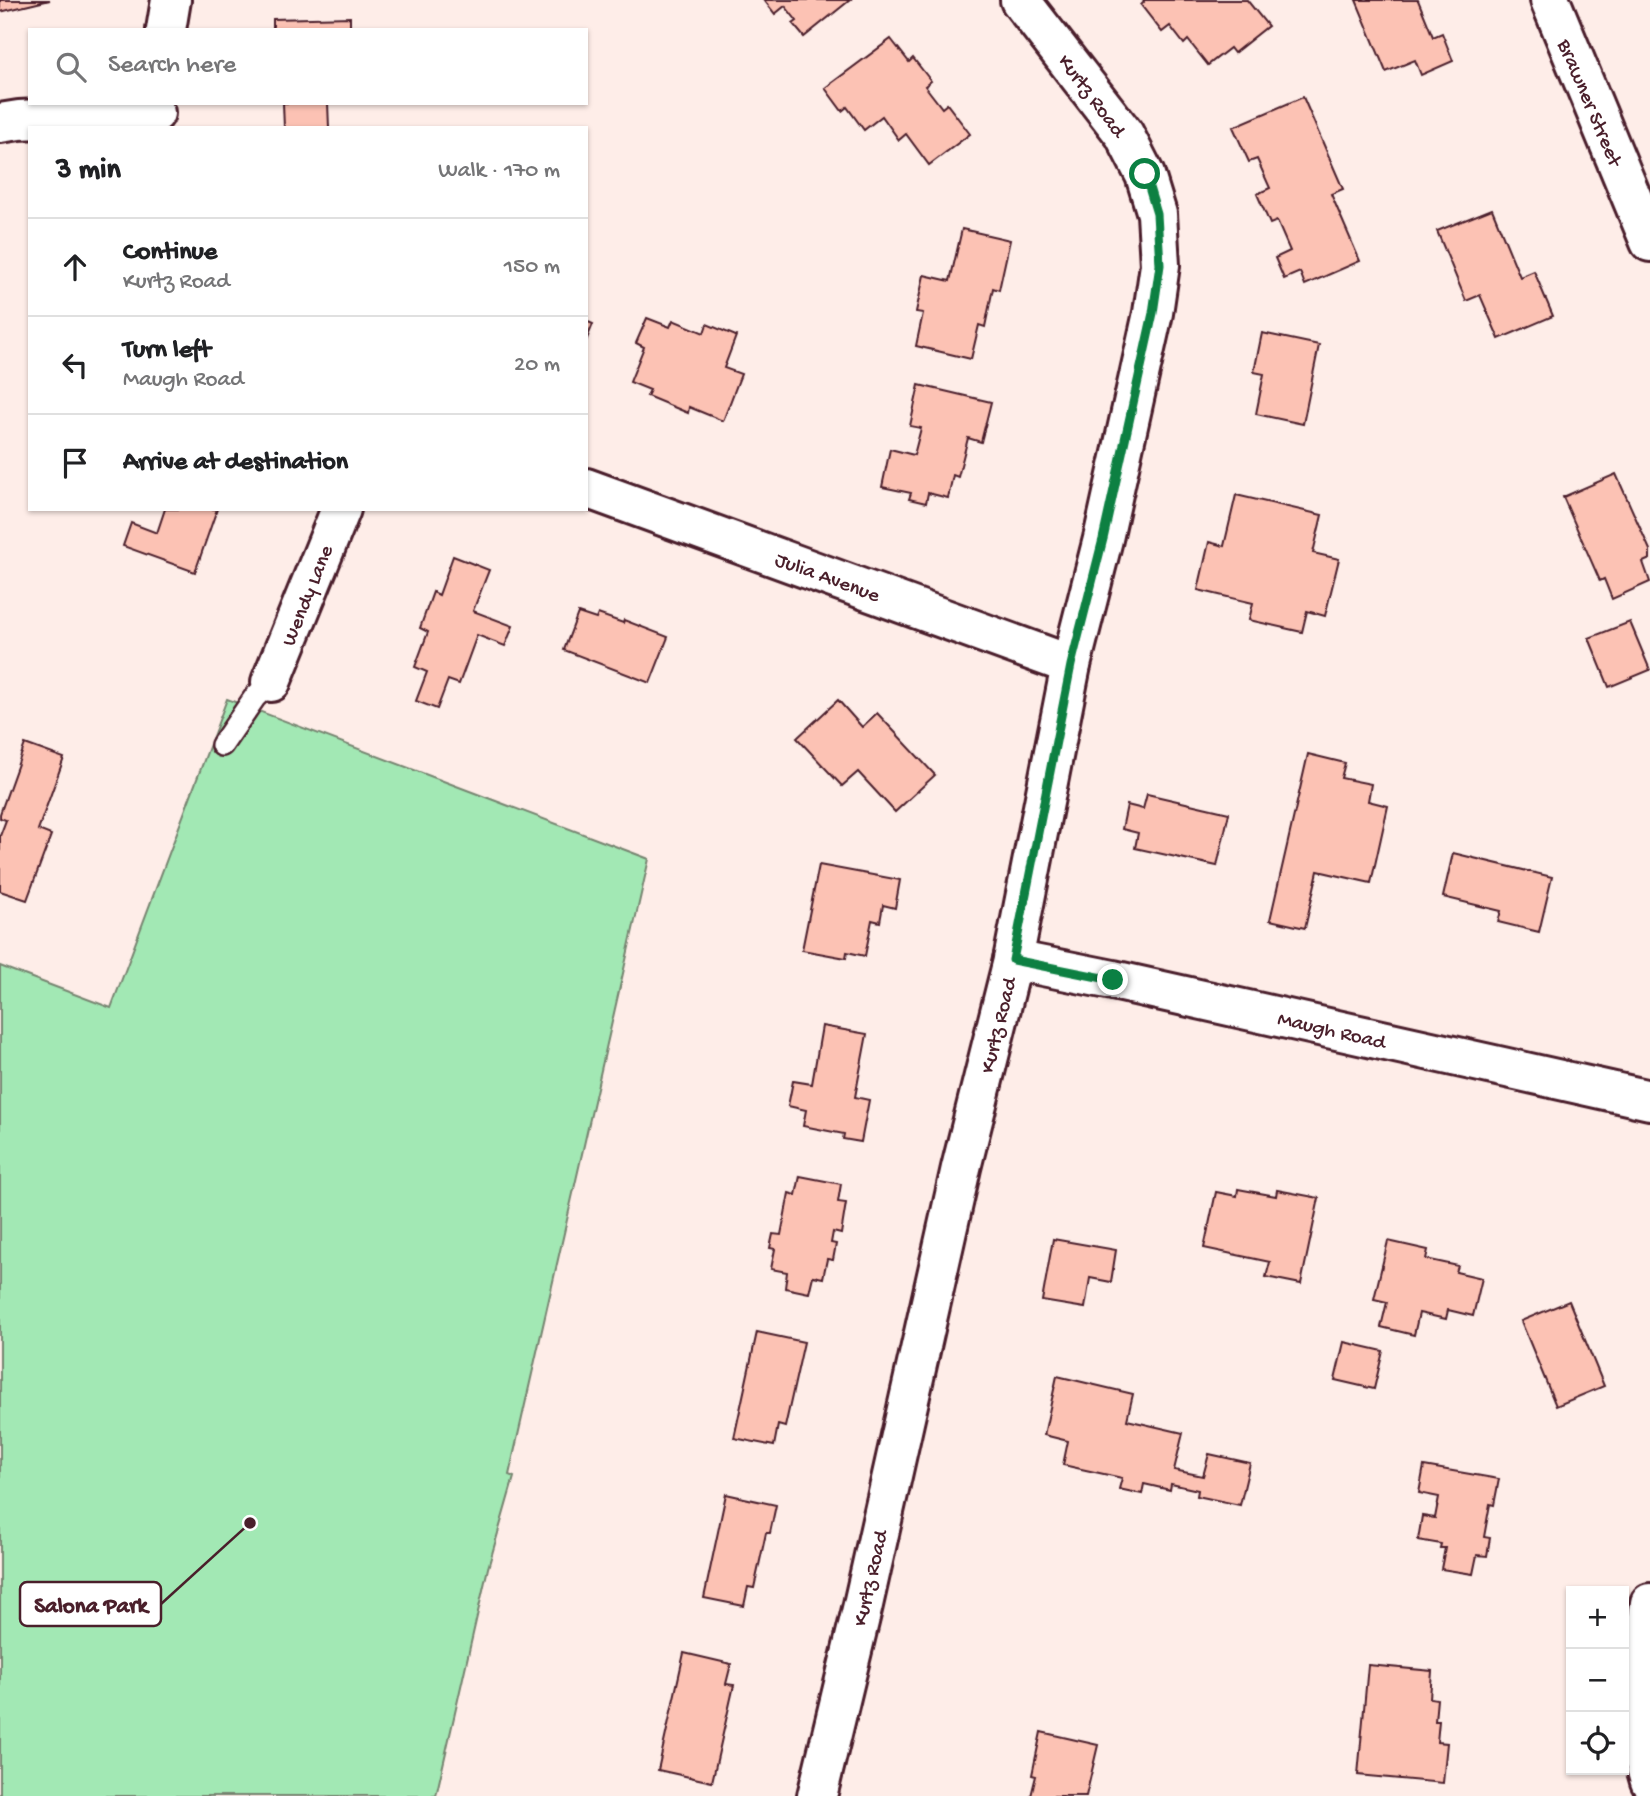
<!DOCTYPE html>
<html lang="en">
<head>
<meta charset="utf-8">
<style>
  body { margin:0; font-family:"Gochi Hand",sans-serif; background:#f2f2f2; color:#202124 }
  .controls { position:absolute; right:21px; bottom:21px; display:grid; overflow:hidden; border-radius:0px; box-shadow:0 2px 5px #0004 }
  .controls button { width:63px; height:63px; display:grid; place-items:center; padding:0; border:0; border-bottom:2px solid #e0e0e0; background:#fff; color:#202124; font:35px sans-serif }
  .stop { position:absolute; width:21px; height:21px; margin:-16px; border:5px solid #0b8043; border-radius:50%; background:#fff }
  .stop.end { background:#0b8043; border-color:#fff; box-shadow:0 2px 7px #0008 }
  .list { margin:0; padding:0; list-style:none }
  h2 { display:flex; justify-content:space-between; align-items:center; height:91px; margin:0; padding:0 28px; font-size:30px }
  h2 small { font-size:23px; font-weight:400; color:#757577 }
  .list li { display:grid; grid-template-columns:46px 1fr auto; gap:21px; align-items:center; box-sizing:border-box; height:98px; padding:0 28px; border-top:2px solid #e0e0e0 }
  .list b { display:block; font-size:26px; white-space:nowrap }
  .list p { margin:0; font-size:23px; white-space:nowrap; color:#757577 }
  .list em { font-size:23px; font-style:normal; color:#757577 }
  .icon { flex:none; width:38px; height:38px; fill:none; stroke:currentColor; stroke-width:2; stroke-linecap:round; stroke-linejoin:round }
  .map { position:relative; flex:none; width:1650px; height:1796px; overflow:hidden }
  .search { position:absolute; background:#fff; box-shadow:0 2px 5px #0004; left:28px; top:28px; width:560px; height:77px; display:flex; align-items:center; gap:18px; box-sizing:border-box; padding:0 24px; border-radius:0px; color:#757577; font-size:26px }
  .panel { position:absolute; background:#fff; box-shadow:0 2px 5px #0004; left:28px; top:126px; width:560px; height:385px; border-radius:0px }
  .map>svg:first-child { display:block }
  .green { fill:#a2e8b4; stroke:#768470; stroke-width:2 }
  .building { fill:#fcc2b4; stroke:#4a1f2b; stroke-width:2 }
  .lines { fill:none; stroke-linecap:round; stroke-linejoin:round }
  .service-casing { stroke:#4a1f2b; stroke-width:26 }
  .minor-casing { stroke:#4a1f2b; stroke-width:44 }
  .service { stroke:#fff; stroke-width:21 }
  .minor { stroke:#fff; stroke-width:38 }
  .route { stroke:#0b8043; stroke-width:9 }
  .labels { text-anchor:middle; stroke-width:5; stroke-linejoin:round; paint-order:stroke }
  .street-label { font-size:21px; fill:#4a1f2b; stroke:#fff }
  .leader { fill:none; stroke:#4a1f2b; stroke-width:2.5 }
  .callout-dot { fill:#4a1f2b; stroke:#fff; stroke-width:2.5 }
  .callout { fill:#fff; stroke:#4a1f2b; stroke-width:2.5 }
  .callout-label { font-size:23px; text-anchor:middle; font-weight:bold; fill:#4a1f2b }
</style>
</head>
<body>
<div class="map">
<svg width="1650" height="1796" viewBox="0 0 1650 1796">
  <rect width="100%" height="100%" fill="#feede8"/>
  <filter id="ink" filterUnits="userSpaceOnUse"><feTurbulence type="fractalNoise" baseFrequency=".0143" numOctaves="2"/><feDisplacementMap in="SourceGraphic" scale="14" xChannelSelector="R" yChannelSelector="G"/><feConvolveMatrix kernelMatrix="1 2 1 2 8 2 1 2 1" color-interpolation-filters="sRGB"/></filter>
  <g filter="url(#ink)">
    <!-- green -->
    <polygon class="green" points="227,699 649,859 509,1475 514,1477 488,1568 436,1796 0,1796 0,966 111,1008"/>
    <!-- building -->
    <g class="building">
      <polygon points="0,0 50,0 0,12"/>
      <polygon points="764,0 850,0 804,37 793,24 797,21 785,6 775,14"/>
      <polygon points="1143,0 1247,0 1268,26 1234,53 1230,48 1208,65 1188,40 1184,44 1170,26 1162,32 1141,5 1144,2"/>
      <polygon points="1356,0 1418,0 1433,37 1442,33 1453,61 1421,75 1415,60 1386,72"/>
      <polygon points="350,17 350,30 273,30 273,19"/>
      <polygon points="891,39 909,62 913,58 931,81 925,86 942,108 947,104 970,134 929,165 906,134 899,140 882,116 864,130 847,107 842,111 825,88"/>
      <polygon points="1303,97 1343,189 1331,194 1360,261 1305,285 1300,272 1284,279 1275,258 1290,251 1277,221 1270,224 1257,194 1270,188 1257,159 1249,162 1233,127"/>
      <polygon points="283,103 328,103 329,128 284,128"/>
      <polygon points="1492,209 1520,277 1534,271 1553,316 1499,339 1480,295 1466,301 1437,231"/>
      <polygon points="962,229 1010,240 999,290 993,288 985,327 979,325 971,359 916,346 923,313 916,312 924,275 950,281"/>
      <polygon points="647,318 670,327 673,320 704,333 707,324 736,336 724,368 741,374 723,421 689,407 688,413 647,396 650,390 630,382 644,347 636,343"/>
      <polygon points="586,321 593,324 586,341"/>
      <polygon points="1262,333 1319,345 1303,424 1256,414 1264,374 1254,372"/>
      <polygon points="919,385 991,402 981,442 968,438 958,477 953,475 948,498 928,493 926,503 909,499 911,493 882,487 890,449 914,455 921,428 910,426"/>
      <polygon points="1616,474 1650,550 1650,559 1643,562 1650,582 1612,599 1604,579 1600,581 1563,497"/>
      <polygon points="1236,495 1322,515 1313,553 1339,559 1325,616 1307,611 1302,632 1249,620 1253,603 1198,590 1209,542 1224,546"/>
      <polygon points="165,509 217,509 195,572 123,546 131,523 157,533"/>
      <polygon points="453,556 489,570 473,611 513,626 505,646 477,635 459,684 448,680 437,709 416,701 427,672 415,667 428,632 420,628 433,592 439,595"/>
      <polygon points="578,613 596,619 598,614 623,623 624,620 668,637 650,683 564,650"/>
      <polygon points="1630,622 1650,670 1609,687 1589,638"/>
      <polygon points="838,700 862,727 877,713 935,775 895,812 858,772 842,786 797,738"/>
      <polygon points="25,744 64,758 38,830 51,835 27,900 0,891 0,836 6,820 0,818 0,814"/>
      <polygon points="1308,754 1345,763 1341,778 1371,784 1368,801 1388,806 1371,883 1318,871 1305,928 1270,920"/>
      <polygon points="1147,794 1229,813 1217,866 1135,848 1138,833 1122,829 1127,805 1143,809"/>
      <polygon points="1453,853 1552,877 1539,932 1498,922 1501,911 1443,897"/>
      <polygon points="819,865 900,880 895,908 883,905 880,922 872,920 865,956 847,952 846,958 802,950"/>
      <polygon points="822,1026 867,1034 855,1097 869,1100 861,1142 843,1139 844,1134 803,1126 806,1110 788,1106 793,1081 812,1084"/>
      <polygon points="800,1176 841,1184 838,1202 846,1203 841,1234 833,1232 831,1243 836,1244 833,1260 827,1259 823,1278 813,1276 809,1293 785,1288 787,1272 771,1269 775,1249 770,1248 773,1234 781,1235 789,1193 796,1195"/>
      <polygon points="1238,1189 1276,1196 1277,1190 1319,1198 1301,1284 1266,1277 1270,1262 1204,1248 1216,1192 1237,1196"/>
      <polygon points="1053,1239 1116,1250 1111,1282 1090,1278 1085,1308 1042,1301"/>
      <polygon points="1388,1241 1428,1250 1426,1259 1458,1266 1456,1272 1482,1278 1473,1316 1448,1310 1446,1319 1419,1313 1414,1335 1381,1327 1387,1302 1374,1299"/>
      <polygon points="1569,1301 1604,1386 1556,1406 1521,1321"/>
      <polygon points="757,1332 804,1342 785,1427 778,1425 774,1446 734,1438"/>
      <polygon points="1344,1342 1383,1351 1374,1389 1335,1380"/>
      <polygon points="1057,1376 1133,1394 1127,1420 1183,1433 1174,1470 1203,1476 1209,1454 1250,1463 1240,1505 1197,1496 1198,1490 1171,1484 1170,1490 1144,1484 1142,1494 1119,1489 1122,1478 1063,1465 1068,1441 1044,1435"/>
      <polygon points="1424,1466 1499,1479 1494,1505 1490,1504 1484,1537 1490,1538 1487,1556 1477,1555 1473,1574 1441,1569 1445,1548 1440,1548 1441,1544 1418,1540 1422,1516 1435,1518 1439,1497 1419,1493"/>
      <polygon points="726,1494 776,1505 770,1533 766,1533 754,1588 748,1587 744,1606 704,1598"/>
      <polygon points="684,1653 731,1664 726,1684 734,1685 712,1782 658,1770"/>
      <polygon points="1368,1665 1432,1671 1430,1698 1437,1699 1435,1721 1439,1721 1437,1742 1447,1743 1443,1783 1358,1775"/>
      <polygon points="1041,1732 1098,1745 1086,1796 1031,1796 1036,1776 1032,1775"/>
    </g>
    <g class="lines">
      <!-- service casing -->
      <g class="service-casing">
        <polyline id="service" points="222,745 255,697 271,682"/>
      </g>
      <!-- minor casing -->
      <g class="minor-casing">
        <g id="minor">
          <polyline points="1550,0 1650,242"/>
          <polyline points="166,30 171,0"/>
          <polyline points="0,123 19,120 155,113"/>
          <polyline points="586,488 1071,665"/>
          <polyline points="271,682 341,509"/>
          <polyline points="1013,960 1113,980 1650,1100"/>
          <polyline points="1650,1603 1639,1683 1636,1732 1650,1781"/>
          <polyline points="817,1796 863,1605 961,1168 1013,960 1071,665 1103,539 1153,313 1160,265 1157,214 1145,175 1124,134 1020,0"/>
        </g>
      </g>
      <!-- service -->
      <use href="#service" class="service"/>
      <!-- minor -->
      <use href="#minor" class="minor"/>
    </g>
  </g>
  <g class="lines" filter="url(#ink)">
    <!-- route -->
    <polyline class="route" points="1113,980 1013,960 1071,665 1103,539 1153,313 1160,265 1157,214 1145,174"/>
  </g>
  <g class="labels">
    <!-- street labels -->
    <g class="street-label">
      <text transform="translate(1093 95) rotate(53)" y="7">Kurtz Road</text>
      <text transform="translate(1591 102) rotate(67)" y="7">Brawner Street</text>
      <text transform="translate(828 576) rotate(20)" y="7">Julia Avenue</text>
      <text transform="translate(306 595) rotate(-68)" y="7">Wendy Lane</text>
      <text transform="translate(997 1025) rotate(-76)" y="7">Kurtz Road</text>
      <text transform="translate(1332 1029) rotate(13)" y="7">Maugh Road</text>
      <text transform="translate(869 1578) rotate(-77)" y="7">Kurtz Road</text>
    </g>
  </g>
  <!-- callouts -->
  <path class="leader" d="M250 1523L161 1604"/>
  <circle class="callout-dot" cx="250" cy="1523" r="7"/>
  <rect class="callout" x="20" y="1582" width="141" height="44" rx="7"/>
  <g class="callout-label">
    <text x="91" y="1612">Salona Park</text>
  </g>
</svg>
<div class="controls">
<button>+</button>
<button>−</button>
<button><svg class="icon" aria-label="locate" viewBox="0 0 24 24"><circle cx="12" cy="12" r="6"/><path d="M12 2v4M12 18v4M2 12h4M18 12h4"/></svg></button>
</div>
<div class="stop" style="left:1145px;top:174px"></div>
<div class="stop end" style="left:1113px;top:980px"></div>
<div class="search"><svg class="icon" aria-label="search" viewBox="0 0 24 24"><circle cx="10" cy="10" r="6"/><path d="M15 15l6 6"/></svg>Search here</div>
<section class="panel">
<h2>3 min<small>Walk · 170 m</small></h2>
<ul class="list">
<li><svg class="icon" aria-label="ahead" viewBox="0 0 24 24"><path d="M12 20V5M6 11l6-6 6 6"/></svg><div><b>Continue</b><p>Kurtz Road</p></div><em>150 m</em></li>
<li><svg class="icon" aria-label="left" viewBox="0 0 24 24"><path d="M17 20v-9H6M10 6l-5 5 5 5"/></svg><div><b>Turn left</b><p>Maugh Road</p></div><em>20 m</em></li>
<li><svg class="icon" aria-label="arrive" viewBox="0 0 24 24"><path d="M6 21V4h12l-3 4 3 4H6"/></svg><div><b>Arrive at destination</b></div></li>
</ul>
</section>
</div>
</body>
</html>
